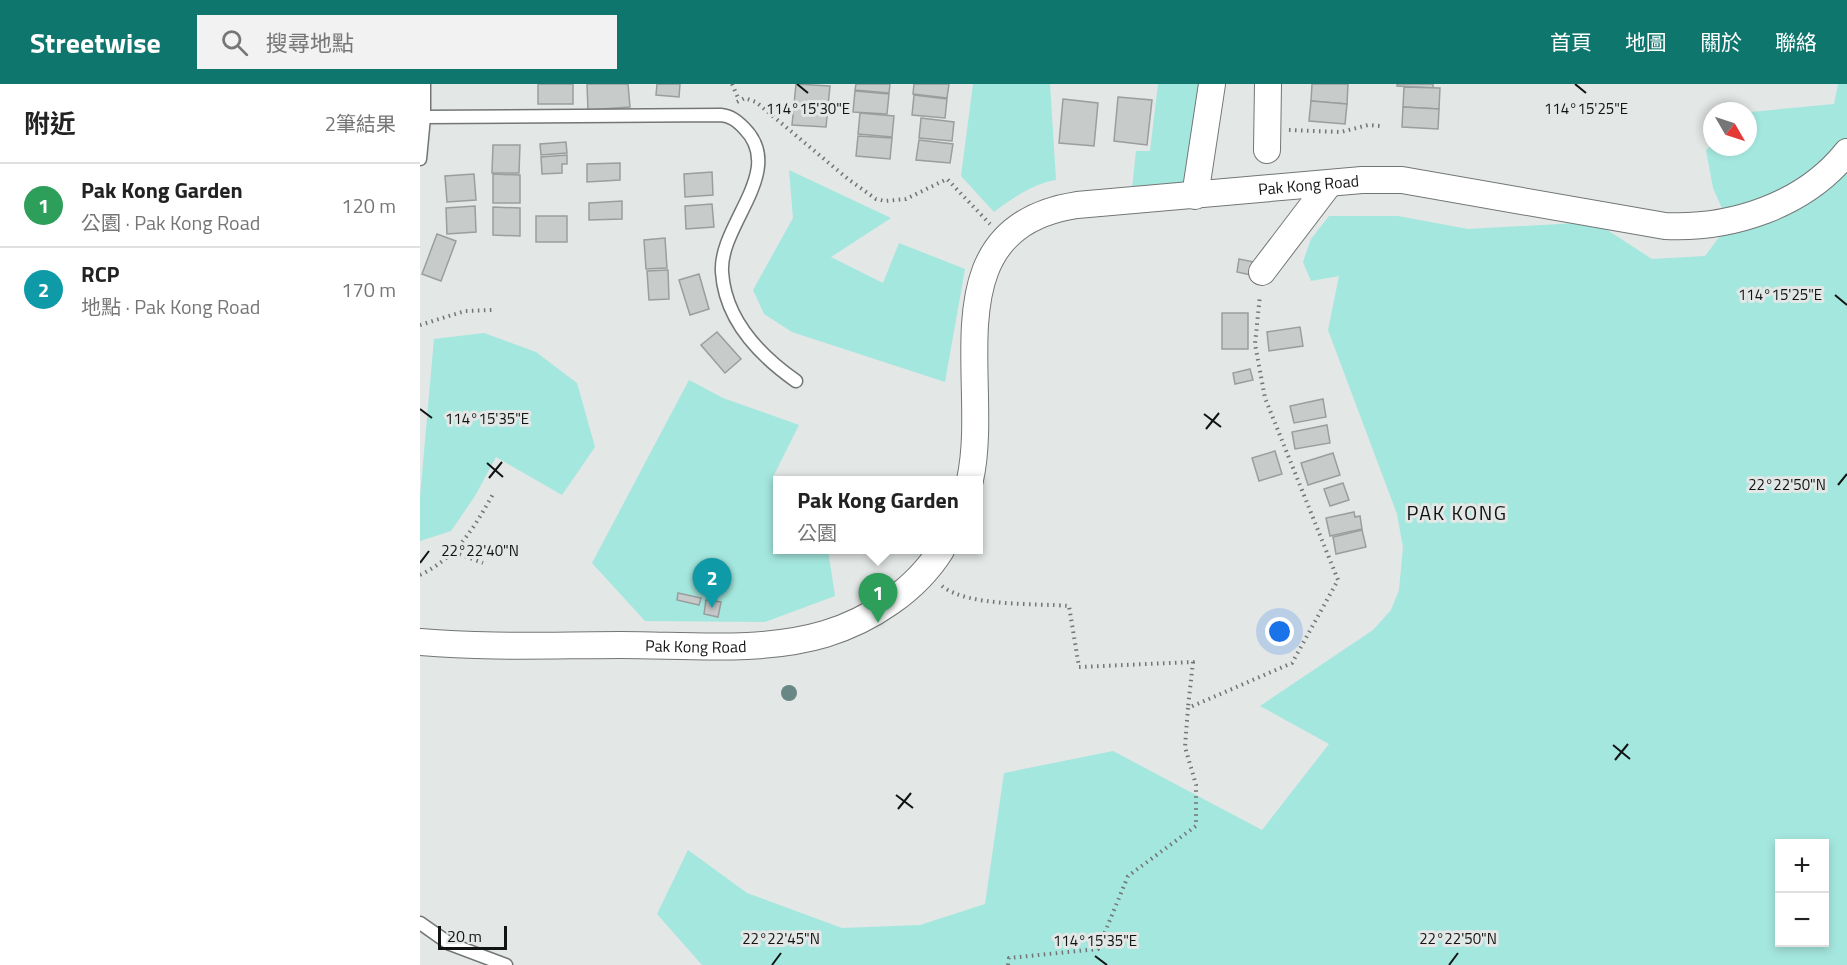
<!DOCTYPE html>
<html lang="zh-TW">
<head>
<meta charset="utf-8">
<style>
  body { margin:0; font-family:"Titillium Web","Noto Sans TC",sans-serif; background:#f2f2f2; color:#222 }
  .controls { position:absolute; right:18px; bottom:18px; display:grid; overflow:hidden; border-radius:0px; box-shadow:0 3px 9px #0003 }
  .controls button { width:54px; height:54px; display:grid; place-items:center; padding:0; border:0; border-bottom:2px solid #e0e0e0; background:#fff; color:#222; font:30px sans-serif }
  .compass { position:absolute; left:1283px; top:18px; width:54px; height:54px; border-radius:50%; background:#fff; box-shadow:0 3px 9px #0003; rotate:129deg }
  .scale { position:absolute; left:18px; bottom:15px; width:69px; box-sizing:border-box; padding-left:6px; border:3px solid #121313; border-top:0; font-size:16px; line-height:21px; white-space:nowrap; color:#121313; -webkit-text-stroke:4px #e3e7e6; paint-order:stroke }
  .you { position:absolute; left:860px; top:548px; width:21px; height:21px; margin:-15px; border:4px solid #fff; border-radius:50%; background:#1a73e8; box-shadow:0 0 0 9px #1a73e833 }
  .badge { display:grid; place-items:center; width:39px; height:39px; border-radius:50%; background:#0f766e; color:#fff; font-size:20px; font-weight:700 }
  .pin { position:absolute; translate:-50% -50px; filter:drop-shadow(0 2px 3px #0008) }
  .pin::after { content:''; position:absolute; top:32px; width:21px; height:18px; background:inherit; clip-path:polygon(0 0,100% 0,50% 100%) }
  .popup { position:absolute; left:353px; top:392px; width:210px; height:78px; box-sizing:border-box; display:grid; place-content:center; border-radius:0px; background:#fff; filter:drop-shadow(0 2px 4px #0005); font-size:20px; white-space:nowrap; color:#767676 }
  .popup b { font-size:22px; color:#222 }
  .popup::after { content:''; position:absolute; left:50%; top:100%; margin-left:-12px; border:12px solid transparent; border-top-color:#fff }
  .list { margin:0; padding:0; list-style:none }
  h2 { display:flex; justify-content:space-between; align-items:center; height:78px; margin:0; padding:0 24px; font-size:26px }
  h2 small { font-size:20px; font-weight:400; color:#767676 }
  .list li { display:grid; grid-template-columns:39px 1fr auto; gap:18px; align-items:center; box-sizing:border-box; height:84px; padding:0 24px; border-top:2px solid #e0e0e0 }
  .list b { display:block; font-size:22px; white-space:nowrap }
  .list p { margin:0; font-size:20px; white-space:nowrap; color:#767676 }
  .list em { font-size:20px; font-style:normal; color:#767676 }
  .icon { flex:none; width:33px; height:33px; fill:none; stroke:currentColor; stroke-width:2; stroke-linecap:round; stroke-linejoin:round }
  .map { position:relative; flex:none; width:1427px; height:881px; overflow:hidden }
  header { display:flex; align-items:center; gap:36px; box-sizing:border-box; height:84px; padding:0 30px; background:#0f766e; color:#fff }
  header strong { font-size:28px }
  nav { display:flex; gap:33px; margin-inline-start:auto; font-size:21px }
  .search { width:420px; height:54px; background:#f2f2f2; display:flex; align-items:center; gap:15px; box-sizing:border-box; padding:0 21px; border-radius:0px; color:#767676; font-size:22px }
  main { display:flex }
  aside { flex:1; background:#fff }
  .map>svg:first-child { display:block }
  .green { fill:#a4e7de; fill-rule:evenodd }
  .building { fill:#c7cbca; stroke:#9b9e9e; stroke-width:1.5 }
  .lines { fill:none; stroke-linecap:round; stroke-linejoin:round }
  .service-casing { stroke:#737676; stroke-width:15 }
  .minor-casing { stroke:#737676; stroke-width:28 }
  .path { stroke:#737575; stroke-width:4; stroke-dasharray:1.5 4.5; stroke-linecap:butt }
  .service { stroke:#fff; stroke-width:12 }
  .minor { stroke:#fff; stroke-width:26 }
  .tree { fill:#698784 }
  .ticks { fill:none; stroke:#121313; stroke-width:2 }
  .labels { text-anchor:middle; stroke-width:6; stroke-linejoin:round; paint-order:stroke }
  .street-label { font-size:16px; fill:#121313; stroke:#e3e7e6 }
  .quarter-label { font-size:20px; letter-spacing:1.5px; fill:#121313; stroke:#e3e7e6 }
  .ticks-label { font-size:15px; text-anchor:middle; fill:#121313; stroke:#e3e7e6; stroke-width:6; stroke-linejoin:round; paint-order:stroke }
</style>
</head>
<body>
<header>
<strong>Streetwise</strong>
<div class="search"><svg class="icon" aria-label="search" viewBox="0 0 24 24"><circle cx="10" cy="10" r="6"/><path d="M15 15l6 6"/></svg>搜尋地點</div>
<nav><a>首頁</a><a>地圖</a><a>關於</a><a>聯絡</a></nav>
</header>
<main>
<aside>
<h2>附近<small>2筆結果</small></h2>
<ul class="list">
<li><span class="badge" style="background:#2e9e5b">1</span><div><b>Pak Kong Garden</b><p>公園 · Pak Kong Road</p></div><em>120 m</em></li>
<li><span class="badge" style="background:#0f9aa8">2</span><div><b>RCP</b><p>地點 · Pak Kong Road</p></div><em>170 m</em></li>
</ul>
</aside>
<div class="map">
<svg width="1427" height="881" viewBox="0 0 1427 881">
  <rect width="100%" height="100%" fill="#e3e7e6"/>
  <!-- green -->
  <g class="green">
    <path d="M553,0H630L636,96C612,100 593,114 574,128L541,92Z"/>
    <polygon points="738,0 786,0 769,110 711,114 716,67 730,67"/>
    <path d="M1418,0H1427V881H282L237,830L268,766L327,809L422,844L500,841L565,820L584,689L693,667L842,746L909,660L840,622L953,546L971,526L979,506L983,463L977,430L908,246L919,192L891,197L883,178L891,155L909,132H978L1048,145L1175,138L1232,175L1285,172L1309,140L1293,104L1286,66L1292,61L1328,63L1330,28L1414,20ZM1360,760H1404V858H1360Z"/>
    <polygon points="369,86 471,134 411,173 463,199 479,159 545,185 525,298 372,248 344,230 333,206 373,134"/>
    <polygon points="64,249 116,268 157,299 175,363 142,411 76,373 55,412 31,447 0,457 0,413 14,255"/>
    <polygon points="269,296 303,314 379,341 353,393 358,396 358,466 408,466 415,512 345,538 225,537 172,479"/>
  </g>
  <!-- building -->
  <g class="building">
    <rect x="118" y="0" width="35" height="20"/>
    <polygon points="167,0 208,0 210,23 168,26"/>
    <polygon points="237,0 260,0 259,13 236,11"/>
    <polygon points="376,0 410,2 406,43 372,41"/>
    <polygon points="436,0 470,0 469,9 435,6"/>
    <polygon points="494,0 529,0 527,14 493,10"/>
    <polygon points="892,0 928,0 927,20 891,17"/>
    <polygon points="977,0 1013,0 1013,4 977,2"/>
    <polygon points="984,3 1020,4 1019,25 983,23"/>
    <polygon points="435,7 469,10 467,30 433,28"/>
    <polygon points="494,11 527,15 525,34 492,31"/>
    <polygon points="698,13 732,16 727,61 694,57"/>
    <polygon points="643,15 678,19 674,62 639,59"/>
    <polygon points="891,17 927,20 925,40 889,37"/>
    <polygon points="983,23 1019,25 1018,45 982,43"/>
    <polygon points="440,29 474,32 472,53 438,50"/>
    <polygon points="501,34 534,38 532,57 499,54"/>
    <polygon points="438,52 472,54 470,75 436,72"/>
    <polygon points="499,56 533,60 530,79 496,76"/>
    <polygon points="146,58 147,69 121,71 120,60"/>
    <polygon points="73,61 100,61 99,89 72,89"/>
    <polygon points="147,71 147,80 142,80 142,89 122,90 121,73"/>
    <polygon points="200,79 200,96 167,98 167,80"/>
    <polygon points="292,88 293,111 265,113 264,90"/>
    <polygon points="54,90 56,116 27,118 25,92"/>
    <polygon points="73,90 100,91 100,119 73,119"/>
    <polygon points="202,117 202,135 169,136 169,119"/>
    <polygon points="292,120 294,143 266,145 265,122"/>
    <polygon points="55,122 56,148 27,150 26,124"/>
    <polygon points="73,123 100,124 100,152 73,151"/>
    <rect x="116" y="132" width="31" height="26"/>
    <polygon points="17,150 36,157 21,197 2,190"/>
    <polygon points="245,154 247,184 226,185 224,156"/>
    <polygon points="819,175 839,179 836,192 817,188"/>
    <polygon points="248,186 249,215 229,216 227,187"/>
    <polygon points="279,190 289,225 270,231 259,196"/>
    <rect x="802" y="229" width="26" height="36"/>
    <polygon points="880,243 883,262 849,267 847,248"/>
    <polygon points="297,248 321,275 305,289 281,261"/>
    <polygon points="830,285 833,296 815,300 813,289"/>
    <polygon points="903,315 906,333 874,339 870,322"/>
    <polygon points="907,341 910,359 875,365 872,348"/>
    <polygon points="855,367 862,390 839,397 832,374"/>
    <polygon points="913,369 920,391 888,401 881,379"/>
    <polygon points="923,399 929,416 910,422 904,405"/>
    <polygon points="934,428 935,433 940,432 942,445 910,452 906,434"/>
    <polygon points="942,446 946,463 916,470 913,453"/>
    <polygon points="258,509 281,514 279,521 257,516"/>
    <polygon points="286,516 301,518 298,533 284,530"/>
  </g>
  <g class="lines">
    <!-- service casing -->
    <g class="service-casing">
      <g id="service">
        <path d="M4,33L301,31C311,32 317,37 324,44C367,87 299,140 302,188C305,236 339,271 376,297"/>
        <polyline points="0,75 4,33 4,0"/>
        <polyline points="0,839 30,860 86,881"/>
      </g>
    </g>
    <!-- minor casing -->
    <g class="minor-casing">
      <g id="minor">
        <polyline points="847,66 848,0"/>
        <polyline points="775,112 792,0"/>
        <polyline points="842,188 909,100"/>
        <path id="s1" d="M550,396C572,297 508,144 657,121L942,96H982L1245,142C1311,145 1384,122 1427,68"/>
        <path id="s2" d="M0,558C66,564 134,561 201,561C267,561 341,569 405,550C451,536 496,506 521,466"/>
      </g>
    </g>
    <!-- path -->
    <g class="path">
      <polyline points="312,0 319,16"/>
      <polyline points="317,18 325,14 336,18 428,95 456,115 465,117 486,115 527,95 570,140"/>
      <polyline points="869,46 921,48 948,41 960,42"/>
      <polyline points="0,241 45,227 72,226"/>
      <polyline points="34,468 63,479"/>
      <path d="M0,491C37,473 54,444 73,410"/>
      <path d="M522,502C548,523 616,519 649,522L659,583L773,578L768,623"/>
      <polyline points="588,881 589,874 678,865 708,792 776,742 776,701 765,663 768,624 872,579 918,496 845,314 835,260 840,211"/>
    </g>
    <!-- service -->
    <use href="#service" class="service"/>
    <!-- minor -->
    <use href="#minor" class="minor"/>
  </g>
  <!-- trees -->
  <circle class="tree" cx="369" cy="609" r="8"/>
  <!-- ticks -->
  <path class="ticks" d="M377,0L388,9M1155,0L1166,9M1415,211L1427,221M0,325L12,334M784,330L801,343M786,345L799,329M67,379L83,393M69,394L82,378M1418,401L1427,390M0,479L9,467M1193,661L1210,675M1195,676L1208,660M476,711L493,724M478,725L491,709M675,872L687,881M352,881L361,869M1029,881L1038,869"/>
  <g class="labels">
    <!-- street labels -->
    <g class="street-label">
      <text dy="6" stroke="none"><textPath href="#s1" startOffset="562">Pak Kong Road</textPath></text>
      <text dy="6" stroke="none"><textPath href="#s2" startOffset="276">Pak Kong Road</textPath></text>
    </g>
    <!-- quarter labels -->
    <g class="quarter-label">
      <text x="1037" y="436">PAK KONG</text>
    </g>
  </g>
  <g class="ticks-label">
    <text x="1166" y="30">114°15'25"E</text>
    <text x="388" y="30">114°15'30"E</text>
    <text x="1360" y="216">114°15'25"E</text>
    <text x="67" y="340">114°15'35"E</text>
    <text x="1367" y="406">22°22'50"N</text>
    <text x="60" y="472">22°22'40"N</text>
    <text x="361" y="860">22°22'45"N</text>
    <text x="1038" y="860">22°22'50"N</text>
    <text x="675" y="862">114°15'35"E</text>
  </g>
</svg>
<div class="controls">
<button>+</button>
<button>−</button>
</div>
<svg class="compass" viewBox="-18 -18 36 36"><path d="M0-13l5 13h-10z" fill="#e53935"/><path d="M0 13l5-13h-10z" fill="#767676"/></svg>
<div class="scale">20 m</div>
<div class="you"></div>
<div class="pin badge" style="left:458px;top:539px;background:#2e9e5b">1</div>
<div class="popup"><b>Pak Kong Garden</b>公園</div>
<div class="pin badge" style="left:292px;top:524px;background:#0f9aa8">2</div>
</div>
</main>
</body>
</html>
